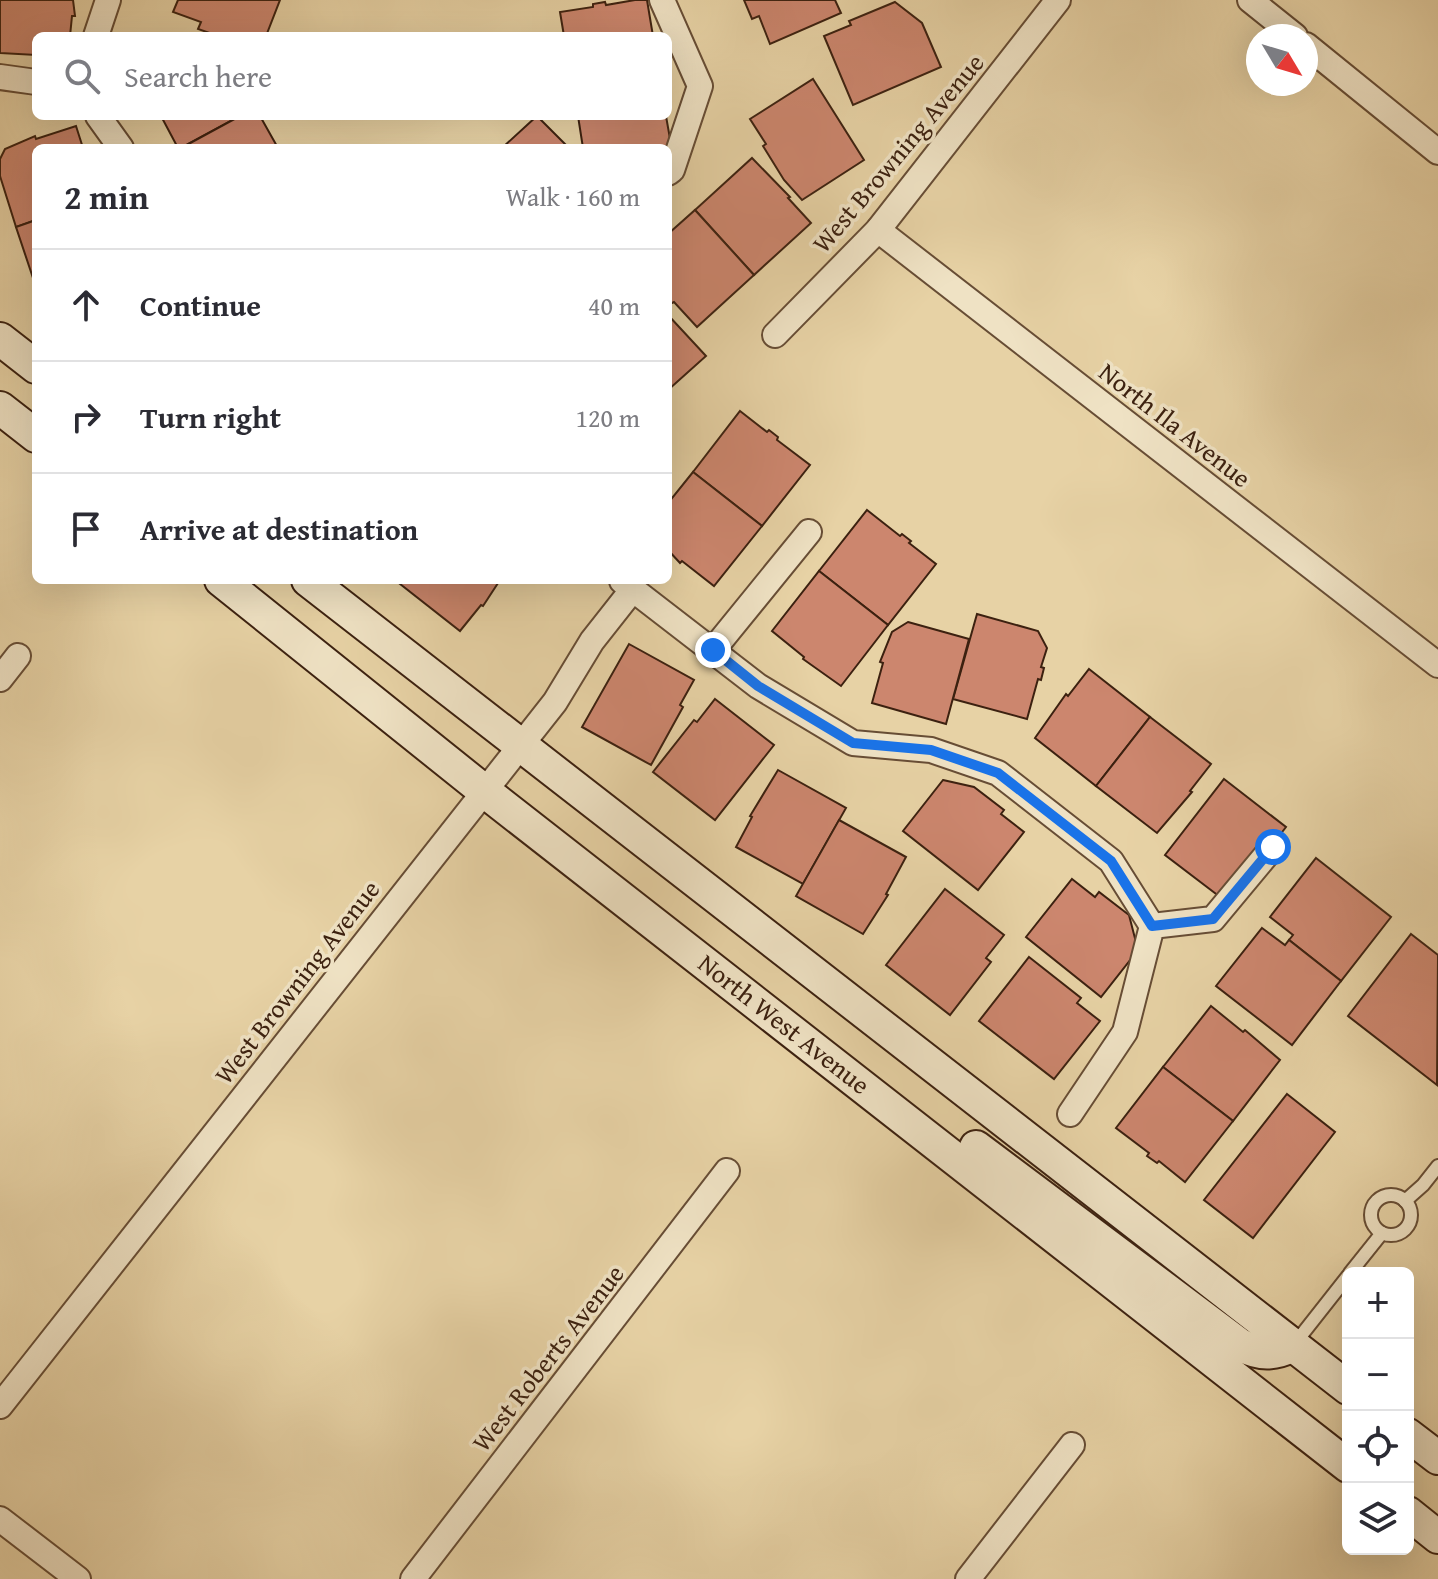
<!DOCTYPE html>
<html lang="en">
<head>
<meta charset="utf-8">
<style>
  body { margin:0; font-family:"Gentium Book Plus",serif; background:#f2f2f3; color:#2b2b33 }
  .controls { position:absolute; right:24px; bottom:24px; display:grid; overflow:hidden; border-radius:12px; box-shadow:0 8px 32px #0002 }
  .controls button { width:72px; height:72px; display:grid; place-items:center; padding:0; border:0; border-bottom:2px solid #e1e1e2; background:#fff; color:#2b2b33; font:40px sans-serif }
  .compass { position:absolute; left:1246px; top:24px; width:72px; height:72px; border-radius:50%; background:#fff; box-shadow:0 8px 32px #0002; rotate:128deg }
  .stop { position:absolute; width:24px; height:24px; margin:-18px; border:6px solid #1a73e8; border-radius:50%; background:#fff }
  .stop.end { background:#1a73e8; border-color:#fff; box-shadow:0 2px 8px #0008 }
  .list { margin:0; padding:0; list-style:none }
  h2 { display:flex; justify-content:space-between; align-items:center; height:104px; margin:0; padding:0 32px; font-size:34px }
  h2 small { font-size:26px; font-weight:400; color:#7c7c81 }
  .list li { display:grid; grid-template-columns:52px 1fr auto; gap:24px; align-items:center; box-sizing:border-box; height:112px; padding:0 32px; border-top:2px solid #e1e1e2 }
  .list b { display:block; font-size:30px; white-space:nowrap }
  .list em { font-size:26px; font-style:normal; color:#7c7c81 }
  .icon { flex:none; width:44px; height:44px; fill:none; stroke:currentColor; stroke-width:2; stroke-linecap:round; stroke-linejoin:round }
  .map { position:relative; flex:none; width:1438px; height:1579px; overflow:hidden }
  .search { position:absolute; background:#fff; box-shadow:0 8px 32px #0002; left:32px; top:32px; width:640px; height:88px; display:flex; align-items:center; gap:20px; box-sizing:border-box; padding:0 28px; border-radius:12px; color:#7c7c81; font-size:30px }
  .panel { position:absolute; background:#fff; box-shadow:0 8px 32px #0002; left:32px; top:144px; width:640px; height:440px; border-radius:12px }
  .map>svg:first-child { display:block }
  .building { fill:#cc866e; stroke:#3c2110; stroke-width:2 }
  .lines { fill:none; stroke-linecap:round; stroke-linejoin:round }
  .lane-casing { stroke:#674d35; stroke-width:16 }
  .street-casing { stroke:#674d35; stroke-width:28 }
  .secondary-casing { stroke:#3c2110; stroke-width:36 }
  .lane { stroke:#efe2c4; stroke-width:12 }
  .street { stroke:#efe2c4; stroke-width:24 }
  .secondary { stroke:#efe2c4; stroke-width:32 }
  .route { stroke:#1a73e8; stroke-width:10 }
  .labels { text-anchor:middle; stroke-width:7; stroke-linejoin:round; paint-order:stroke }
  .street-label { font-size:26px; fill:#3c2110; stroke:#efe2c4 }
</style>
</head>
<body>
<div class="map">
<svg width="1438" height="1579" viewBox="0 0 1438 1579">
  <rect width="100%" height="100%" fill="#e7d2a5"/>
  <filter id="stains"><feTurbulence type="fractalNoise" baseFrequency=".0025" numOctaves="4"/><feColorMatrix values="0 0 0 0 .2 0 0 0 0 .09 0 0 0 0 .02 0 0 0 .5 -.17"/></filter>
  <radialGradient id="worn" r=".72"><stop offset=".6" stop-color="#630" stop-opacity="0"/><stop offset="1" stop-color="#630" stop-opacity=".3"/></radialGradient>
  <!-- building -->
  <g class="building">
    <polygon points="0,0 73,0 75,16 72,16 70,36 36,36 36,55 0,53"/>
    <polygon points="178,0 280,0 266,36 218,36 198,29 201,22 173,12"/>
    <polygon points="635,0 647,0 653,36 564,36 560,12 593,7 593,4 605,2 606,5"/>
    <polygon points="744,0 835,0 841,13 770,44 759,16 752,19"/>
    <polygon points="895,2 922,23 941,67 853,105 824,36 851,25 849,21"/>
    <polygon points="813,79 864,160 802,200 784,180 763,146 766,144 750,119"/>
    <polygon points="161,116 240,116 181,148 178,148"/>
    <polygon points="240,116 260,116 278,148 181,148"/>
    <polygon points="537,116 569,148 502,148"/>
    <polygon points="578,116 666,116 672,150 668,148 583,148"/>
    <polygon points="76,126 83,148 36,148 36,220 16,227 0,176 0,159 5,149 35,136 36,139"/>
    <polygon points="752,158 790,197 788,198 811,223 754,275 695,210"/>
    <polygon points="695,210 754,275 697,327 674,302 672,303 668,299 668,234"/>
    <polygon points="36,220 36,287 16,227"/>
    <polygon points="668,315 706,356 668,390"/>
    <polygon points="740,411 767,432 769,430 778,437 777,440 810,465 762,526 693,472"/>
    <polygon points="693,472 762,526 714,586 682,561 680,563 668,550 668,503"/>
    <polygon points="867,510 900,536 902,534 911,541 909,543 936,564 888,625 819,571"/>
    <polygon points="819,571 888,625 841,686 803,659 804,657 772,631"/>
    <polygon points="395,580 500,580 483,606 481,605 460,631"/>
    <polygon points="977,614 1038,631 1047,648 1041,667 1044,668 1041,680 1038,679 1027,719 953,699"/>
    <polygon points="908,622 969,639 946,724 872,703 883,663 880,662 892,632"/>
    <polygon points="629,644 694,680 680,705 683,707 651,765 582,727"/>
    <polygon points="1089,669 1150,717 1096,786 1035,738 1066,694 1068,696"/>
    <polygon points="715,699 774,745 715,820 653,772 694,720 697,722"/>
    <polygon points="1150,717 1211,764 1190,791 1192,792 1157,833 1096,786"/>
    <polygon points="778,770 846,808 803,884 736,847 752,817 750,816"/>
    <polygon points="1224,779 1286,827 1245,880 1224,900 1165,855"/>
    <polygon points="943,780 974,787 1004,810 1001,814 1024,832 978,890 903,831"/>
    <polygon points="839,820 906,857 886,894 888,895 863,934 796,896"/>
    <polygon points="1316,858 1391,917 1341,981 1289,940 1293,935 1270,917"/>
    <polygon points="1072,879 1095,897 1099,892 1129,915 1138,950 1101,997 1026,937"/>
    <polygon points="945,889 1004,935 986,958 991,962 950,1015 886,965"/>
    <polygon points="1262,928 1285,945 1289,940 1341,981 1292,1045 1216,986"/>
    <polygon points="1411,934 1438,955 1437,1085 1348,1016"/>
    <polygon points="1029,957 1081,998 1077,1003 1100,1021 1054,1079 979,1021"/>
    <polygon points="1211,1006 1243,1032 1245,1030 1280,1060 1233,1121 1163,1067"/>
    <polygon points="1163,1067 1233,1121 1185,1182 1159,1161 1157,1163 1147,1156 1149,1153 1116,1128"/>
    <polygon points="1287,1094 1335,1132 1253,1238 1204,1200"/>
  </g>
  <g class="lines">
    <!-- lane casing -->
    <g class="lane-casing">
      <g id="lane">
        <circle cx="1391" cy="1215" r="20"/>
        <polyline points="1405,1201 1423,1185 1438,1166"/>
        <polyline points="1350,1273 1382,1233"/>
        <polyline points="1296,1342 1348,1276"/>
      </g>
    </g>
    <!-- street casing -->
    <g class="street-casing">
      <g id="street">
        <polyline points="662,0 700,86 672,170 668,173"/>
        <polyline points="1250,0 1295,36"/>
        <polyline points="96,36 108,0"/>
        <polyline points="1306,45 1438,152"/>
        <polyline points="0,77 36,82"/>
        <polyline points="98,116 121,148"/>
        <polyline points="878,230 1438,665"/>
        <polyline points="775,335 878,230 1058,0"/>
        <polyline points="622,581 758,686 853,743 931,750 998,773 1111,861 1152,926"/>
        <polyline points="713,650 809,532"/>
        <polyline points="0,679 18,656"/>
        <polyline points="1070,1114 1125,1032 1152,926 1213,919 1273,847"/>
        <polyline points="0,1406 555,702 592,641 633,589"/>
        <polyline points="0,1519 78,1579"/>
        <polyline points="413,1579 727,1171"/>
        <polyline points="968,1579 1072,1445"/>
      </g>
    </g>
    <!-- secondary casing -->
    <g class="secondary-casing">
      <g id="secondary">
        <polyline points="0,339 36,367"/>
        <polyline points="0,408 36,436"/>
        <polyline points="221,580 483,790 1348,1466"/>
        <polyline points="308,580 1348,1388"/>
        <path d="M976,1147L1240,1345C1261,1355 1273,1355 1294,1345"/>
        <polyline points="1408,1435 1438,1458"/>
        <polyline points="1408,1513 1438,1537"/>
      </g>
    </g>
    <!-- lane -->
    <use href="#lane" class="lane"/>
    <!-- street -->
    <use href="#street" class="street"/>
    <!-- secondary -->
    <use href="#secondary" class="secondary"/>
  </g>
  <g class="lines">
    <!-- route -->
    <polyline class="route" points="713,650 758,686 853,743 931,750 998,773 1111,861 1152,926 1213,919 1273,847"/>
  </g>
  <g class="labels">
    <!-- street labels -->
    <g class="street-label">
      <text transform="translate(898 153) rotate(-50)" y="9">West Browning Avenue</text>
      <text transform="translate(1175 425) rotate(38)" y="9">North Ila Avenue</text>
      <text transform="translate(297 982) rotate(-52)" y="9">West Browning Avenue</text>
      <text transform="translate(784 1024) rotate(38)" y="9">North West Avenue</text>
      <text transform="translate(548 1358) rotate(-52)" y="9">West Roberts Avenue</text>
    </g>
  </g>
  <rect width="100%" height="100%" filter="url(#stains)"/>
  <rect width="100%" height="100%" fill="url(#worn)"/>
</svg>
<div class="controls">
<button>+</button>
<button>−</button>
<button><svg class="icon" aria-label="locate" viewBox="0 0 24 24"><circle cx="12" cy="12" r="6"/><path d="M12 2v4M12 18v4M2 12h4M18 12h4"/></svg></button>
<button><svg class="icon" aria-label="layers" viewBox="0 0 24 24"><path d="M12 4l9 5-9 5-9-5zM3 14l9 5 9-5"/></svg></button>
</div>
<svg class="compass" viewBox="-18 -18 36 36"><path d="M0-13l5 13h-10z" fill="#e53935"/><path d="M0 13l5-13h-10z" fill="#7c7c81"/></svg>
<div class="stop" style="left:1273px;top:847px"></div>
<div class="stop end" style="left:713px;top:650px"></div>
<div class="search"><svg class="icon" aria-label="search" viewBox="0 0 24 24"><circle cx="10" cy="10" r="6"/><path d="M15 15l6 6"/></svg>Search here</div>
<section class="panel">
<h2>2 min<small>Walk · 160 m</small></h2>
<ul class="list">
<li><svg class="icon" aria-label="ahead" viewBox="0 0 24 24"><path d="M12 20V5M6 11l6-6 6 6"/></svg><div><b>Continue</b></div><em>40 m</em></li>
<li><svg class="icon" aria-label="right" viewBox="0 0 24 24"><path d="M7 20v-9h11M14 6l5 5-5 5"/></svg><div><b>Turn right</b></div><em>120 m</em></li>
<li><svg class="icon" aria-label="arrive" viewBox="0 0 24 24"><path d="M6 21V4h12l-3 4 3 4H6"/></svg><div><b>Arrive at destination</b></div></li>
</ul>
</section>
</div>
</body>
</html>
